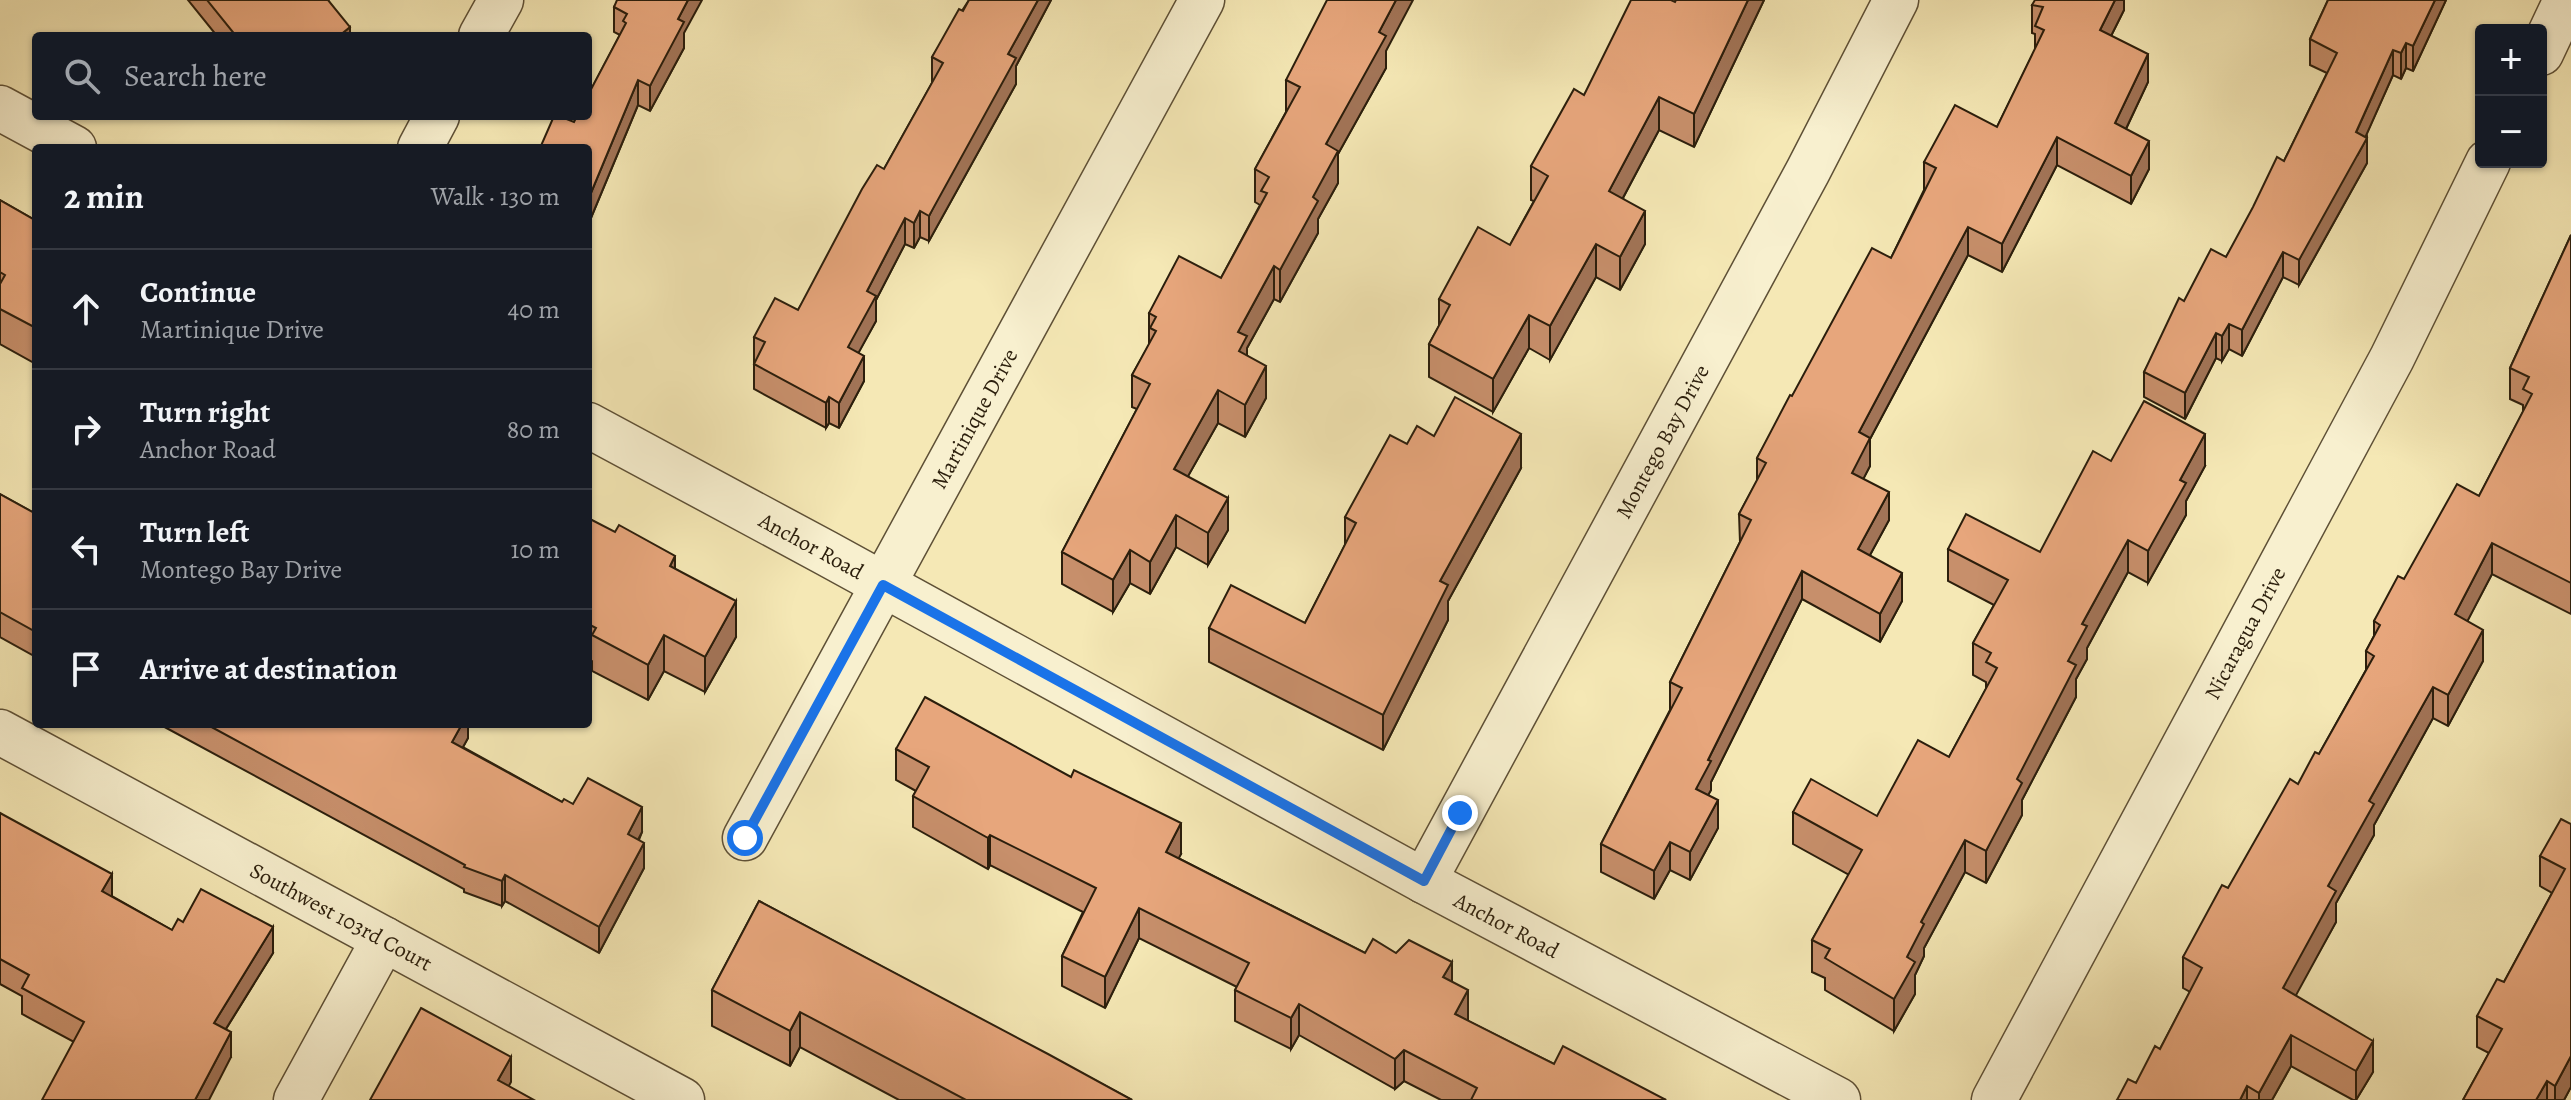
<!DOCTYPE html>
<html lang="en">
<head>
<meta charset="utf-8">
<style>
  body { margin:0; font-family:Alegreya,serif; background:#20242c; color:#f1f3f6 }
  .controls { position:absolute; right:24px; top:24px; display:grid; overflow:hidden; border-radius:8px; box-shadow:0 2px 6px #0004 }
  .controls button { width:72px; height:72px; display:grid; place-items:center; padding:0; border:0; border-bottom:2px solid #363941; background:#171b24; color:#f1f3f6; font:40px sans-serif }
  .stop { position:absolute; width:24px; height:24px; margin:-18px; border:6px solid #1a73e8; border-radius:50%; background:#fff }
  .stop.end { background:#1a73e8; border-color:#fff; box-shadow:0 2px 8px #0008 }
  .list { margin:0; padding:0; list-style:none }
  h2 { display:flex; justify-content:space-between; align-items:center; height:104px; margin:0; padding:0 32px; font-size:34px }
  h2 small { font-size:26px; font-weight:400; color:#9ea1a6 }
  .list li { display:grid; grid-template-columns:52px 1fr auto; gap:24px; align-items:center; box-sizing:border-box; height:120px; padding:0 32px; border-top:2px solid #363941 }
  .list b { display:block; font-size:30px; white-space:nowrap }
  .list p { margin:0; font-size:26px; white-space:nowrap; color:#9ea1a6 }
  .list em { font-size:26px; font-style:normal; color:#9ea1a6 }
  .icon { flex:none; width:44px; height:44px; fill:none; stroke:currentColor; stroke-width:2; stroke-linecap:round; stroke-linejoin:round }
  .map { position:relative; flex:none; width:2571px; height:1100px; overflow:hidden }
  .search { position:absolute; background:#171b24; box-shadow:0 2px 6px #0004; left:32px; top:32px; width:560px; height:88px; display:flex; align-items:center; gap:20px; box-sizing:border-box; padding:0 28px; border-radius:8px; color:#9ea1a6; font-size:30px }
  .panel { position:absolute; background:#171b24; box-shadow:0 2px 6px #0004; left:32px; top:144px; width:560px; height:584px; border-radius:8px }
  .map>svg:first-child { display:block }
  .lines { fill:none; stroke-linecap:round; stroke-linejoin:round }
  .minor-casing { stroke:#5e5036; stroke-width:47 }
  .tertiary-casing { stroke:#5e5036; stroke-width:47 }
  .minor { stroke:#f8f0cf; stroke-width:44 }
  .tertiary { stroke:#f8f0cf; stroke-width:44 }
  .wall { fill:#c78f6b; stroke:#2b1e0c; stroke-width:2 }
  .shaded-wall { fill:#a27457; stroke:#2b1e0c; stroke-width:2 }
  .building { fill:#e7a67c; stroke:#2b1e0c; stroke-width:2 }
  .route { stroke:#1a73e8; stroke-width:10 }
  .labels { text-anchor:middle; stroke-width:7; stroke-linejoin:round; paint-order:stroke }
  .street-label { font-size:22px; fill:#2b1e0c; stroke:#f8f0cf }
</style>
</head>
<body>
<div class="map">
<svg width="2571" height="1100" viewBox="0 0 2571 1100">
  <rect width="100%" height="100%" fill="#f5e8b5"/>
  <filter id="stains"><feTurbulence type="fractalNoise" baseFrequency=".0025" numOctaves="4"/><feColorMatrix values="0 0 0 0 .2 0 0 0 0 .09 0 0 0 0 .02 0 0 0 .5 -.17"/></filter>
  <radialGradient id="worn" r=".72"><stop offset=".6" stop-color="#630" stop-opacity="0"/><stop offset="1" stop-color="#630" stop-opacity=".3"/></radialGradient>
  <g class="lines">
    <!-- minor casing -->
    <g class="minor-casing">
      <g id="minor">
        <polyline points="481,36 501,0"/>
        <polyline points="2541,53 2566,0"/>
        <polyline points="420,148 437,116"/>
        <path id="s1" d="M0,732L682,1100"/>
        <path id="s2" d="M745,838L1202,0"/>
        <path id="s3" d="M1424,881L1808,171L1896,0"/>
        <polyline points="296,1100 384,939"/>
        <path id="s4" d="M1994,1100L2392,358L2488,162"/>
      </g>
    </g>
    <!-- tertiary casing -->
    <g class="tertiary-casing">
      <g id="tertiary">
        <polyline points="0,108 74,148"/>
        <path id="s5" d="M588,425L826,553L1424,881L1838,1100"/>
      </g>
    </g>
    <!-- minor -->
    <use href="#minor" class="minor"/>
    <!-- tertiary -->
    <use href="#tertiary" class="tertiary"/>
  </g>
  <!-- wall -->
  <g class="wall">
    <polygon points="188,0 328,0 350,36 217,36"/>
    <polygon points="969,0 1051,0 1016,66 1016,84 929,241 920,237 914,248 905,244 876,300 876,321 858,353 864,381 839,428 829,423 826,428 754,389 754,337 798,310 884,169 932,83 932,57"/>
    <polygon points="1676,0 1764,0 1694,147 1659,130 1623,198 1645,244 1620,290 1596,277 1550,360 1529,348 1493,412 1429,377 1429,344 1439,326 1439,299 1510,245 1534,201 1531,200 1531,166 1584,95"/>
    <polygon points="2124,0 2124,10 2111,36 2148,82 2126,129 2149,169 2131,204 2057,165 2002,272 1968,255 1870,439 1870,466 1863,479 1889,520 1870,555 1902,601 1880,642 1802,599 1711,782 1711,790 1708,795 1718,828 1690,880 1670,870 1654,899 1601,872 1601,844 1670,710 1670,682 1740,542 1739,514 1757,481 1757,458 1792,396 1891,258 1924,190 1924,162 1997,127 2035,50 2035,34 2032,33 2032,5"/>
    <polygon points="2328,0 2446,0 2413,71 2406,68 2401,79 2393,75 2365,137 2367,163 2299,285 2283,277 2242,356 2229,349 2222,361 2216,358 2185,419 2144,397 2144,372 2184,301 2226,257 2284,161 2327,73 2310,65 2310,39"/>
    <polygon points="614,7 684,33 684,48 650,111 638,105 588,225 588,148 574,122 620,35 614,32"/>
    <polygon points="1386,51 1386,68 1338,154 1338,183 1318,219 1318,233 1280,302 1274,299 1247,348 1247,355 1266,398 1245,437 1218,423 1188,476 1228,530 1208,565 1176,547 1150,594 1130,583 1113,612 1062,584 1062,552 1137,409 1132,407 1132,375 1149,345 1149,313 1221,278 1260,205 1255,202 1255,169 1286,112 1286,80"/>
    <polygon points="0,200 35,220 36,218 36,364 0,344"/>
    <polygon points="2571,235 2571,614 2492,574 2467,621 2483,661 2448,726 2433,718 2374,825 2374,835 2336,903 2336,922 2295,995 2373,1072 2356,1100 2353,1100 2291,1066 2272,1100 2117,1100 2136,1083 2160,1049 2190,992 2183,988 2183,957 2228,888 2319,754 2366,670 2366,651 2374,636 2374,621 2404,579 2479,496 2523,412 2523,405 2510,399 2510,368"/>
    <polygon points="1434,436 1521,468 1448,601 1448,620 1383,750 1209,662 1209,628 1305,623 1345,545 1345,517 1407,444"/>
    <polygon points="2111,461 2205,466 2186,501 2186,515 2148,583 2128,572 2087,648 2087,659 2076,679 2076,697 2022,800 2022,815 1986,883 1965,872 1924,948 1924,956 1915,975 1915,994 1894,1031 1825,990 1825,978 1812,972 1812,940 1849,875 1793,844 1793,812 1877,816 1949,757 1986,689 1986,682 1973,675 1973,643 1994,605 1948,581 1948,549 2040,552"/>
    <polygon points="0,494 36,514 36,657 0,637"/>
    <polygon points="588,518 675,569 736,637 705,692 664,671 648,700 592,671 592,661 588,659"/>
    <polygon points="159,724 468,724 468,738 463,747 562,802 573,804 642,832 639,840 644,868 599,953 505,901 502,906 464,892 464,889"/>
    <polygon points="896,749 1181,854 1178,858 1365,953 1396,953 1452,982 1468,1021 1554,1064 1666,1100 1441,1100 1404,1081 1395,1089 1299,1035 1291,1049 1235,1021 1235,990 1237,987 1139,938 1105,1008 1062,986 1062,956 1083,912 990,865 988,869 913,827 913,796 916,791 896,780"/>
    <polygon points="0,813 112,896 172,930 183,922 273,953 226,1029 231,1057 74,1042 22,1014 22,996 0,984"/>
    <polygon points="2571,824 2571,1087 2564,1100 2463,1100 2489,1053 2477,1047 2477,1016 2504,982 2552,893 2540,886 2540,856"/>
    <polygon points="759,901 1132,1100 899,1100 800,1047 790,1066 712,1026 712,990"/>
  </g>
  <!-- shaded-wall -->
  <g class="shaded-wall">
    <polygon points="688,0 702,0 684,33 684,48 650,111 650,86 678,19"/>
    <polygon points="1038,0 1051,0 1016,66 1016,84 929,241 929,216 1008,54"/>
    <polygon points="1396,0 1413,0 1386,51 1386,68 1338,154 1338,183 1318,219 1318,233 1280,302 1280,270 1313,197 1326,144 1379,32"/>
    <polygon points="1748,0 1764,0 1694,147 1694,114"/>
    <polygon points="2115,0 2124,0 2124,10 2100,58 2100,30"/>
    <polygon points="2435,0 2446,0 2413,71 2413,46"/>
    <polygon points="350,27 350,36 339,36"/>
    <polygon points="2406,43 2406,68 2401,79 2401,53"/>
    <polygon points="2393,50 2393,75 2357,156 2367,138 2367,163 2299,285 2299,260"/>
    <polygon points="2148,54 2148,82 2115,152 2115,123"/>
    <polygon points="638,80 638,105 588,225 588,200"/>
    <polygon points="1659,97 1659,130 1609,224 1609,191"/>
    <polygon points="2057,137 2057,165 2002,272 2002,244"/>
    <polygon points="2149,141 2149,169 2131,204 2131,176"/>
    <polygon points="920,211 920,237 914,248 914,223"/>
    <polygon points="1645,211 1645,244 1620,290 1620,257"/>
    <polygon points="905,218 905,244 876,300 876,321 848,372 848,347 867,291"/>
    <polygon points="1968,227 1968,255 1870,439 1870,466 1852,501 1852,473 1859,432"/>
    <polygon points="1596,244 1596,277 1550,360 1550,326"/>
    <polygon points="2283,252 2283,277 2242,356 2242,330"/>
    <polygon points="1274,266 1274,299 1247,348 1247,369 1239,363 1238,332"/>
    <polygon points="1529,315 1529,348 1493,412 1493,379"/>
    <polygon points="2229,324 2229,349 2222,361 2222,336"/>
    <polygon points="2216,333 2216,358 2185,419 2185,393"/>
    <polygon points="864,356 864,381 839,428 839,403"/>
    <polygon points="1266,366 1266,398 1245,437 1245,405"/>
    <polygon points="1218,390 1218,423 1174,501 1174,469"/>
    <polygon points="829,397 829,423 826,428 826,403"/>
    <polygon points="1521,434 1521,468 1448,601 1448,620 1383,750 1383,715 1440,581"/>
    <polygon points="2205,434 2205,466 2186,501 2186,515 2148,583 2148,551 2180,480"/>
    <polygon points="1889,492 1889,520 1858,577 1858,549"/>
    <polygon points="1228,498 1228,530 1208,565 1208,533"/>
    <polygon points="1176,515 1176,547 1150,594 1150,562"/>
    <polygon points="2128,540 2128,572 2087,648 2087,659 2076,679 2076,697 2022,800 2022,815 1986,883 1986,851 2082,624"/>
    <polygon points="2492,543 2492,574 2455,645 2455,614"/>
    <polygon points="1130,550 1130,583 1113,612 1113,580"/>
    <polygon points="675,556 675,592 670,566"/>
    <polygon points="1802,571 1802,599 1711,782 1711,790 1696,817 1696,789 1708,760"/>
    <polygon points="1902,573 1902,601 1880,642 1880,614"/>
    <polygon points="736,601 736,637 705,692 705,657"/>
    <polygon points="2483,630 2483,661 2448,726 2448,695"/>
    <polygon points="664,635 664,671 648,700 648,665"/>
    <polygon points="2433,687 2433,718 2374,825 2374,835 2336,903 2336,922 2283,1019 2283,988 2328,886 2369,801"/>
    <polygon points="462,724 468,724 468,738 452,767 452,742"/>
    <polygon points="1718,800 1718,828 1690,880 1690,852"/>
    <polygon points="642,807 642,832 628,859 628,834"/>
    <polygon points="1181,823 1181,854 1166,883 1166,852"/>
    <polygon points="990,835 990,865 988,869 988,838"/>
    <polygon points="1965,840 1965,872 1924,948 1924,956 1915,975 1915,994 1894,1031 1894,999 1907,957 1921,922"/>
    <polygon points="1670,842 1670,870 1654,899 1654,871"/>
    <polygon points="644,843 644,868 599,953 599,927"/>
    <polygon points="112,874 112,899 102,891"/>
    <polygon points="505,875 505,901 502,906 502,881"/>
    <polygon points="1139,908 1139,938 1105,1008 1105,977"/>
    <polygon points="273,927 273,953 214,1048 214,1023"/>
    <polygon points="1452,962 1452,992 1443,977"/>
    <polygon points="1468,990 1468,1021 1455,1014"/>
    <polygon points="1299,1004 1299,1035 1291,1049 1291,1018"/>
    <polygon points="800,1012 800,1047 790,1066 790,1031"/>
    <polygon points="231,1032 231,1057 209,1100 195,1100"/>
    <polygon points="2291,1035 2291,1066 2272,1100 2259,1100 2259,1093"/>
    <polygon points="2373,1041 2373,1072 2356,1100 2356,1071"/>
    <polygon points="1404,1050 1404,1081 1395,1089 1395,1059"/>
    <polygon points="2571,1056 2571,1087 2564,1100 2555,1100 2555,1086"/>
    <polygon points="511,1057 511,1082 501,1100 498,1080"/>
    <polygon points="2547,1081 2547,1100 2536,1100"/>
    <polygon points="2247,1086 2247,1100 2240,1100"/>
  </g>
  <!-- building -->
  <g class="building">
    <polygon points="207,0 328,0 350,27 339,36 236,36"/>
    <polygon points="617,0 688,0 678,19 684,22 650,86 638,80 588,200 588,148 540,148 554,116 559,116 574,122 577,116 588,116 588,95 626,23 623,21 627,14 614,7"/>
    <polygon points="969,0 1038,0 1008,54 1016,58 929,216 920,211 914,223 905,218 867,291 876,296 848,347 864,356 839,403 829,397 826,403 754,364 765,342 754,337 775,298 798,310 862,189 877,165 884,169 943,63 932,57 959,9 963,11"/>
    <polygon points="1327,0 1396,0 1379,32 1386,36 1326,144 1338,151 1313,197 1318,201 1280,270 1274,266 1238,332 1247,336 1239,351 1266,366 1245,405 1218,390 1174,469 1228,498 1208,533 1176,515 1150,562 1130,550 1113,580 1062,552 1150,384 1132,375 1156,331 1150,328 1156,317 1149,313 1179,256 1221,278 1267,193 1261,191 1269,177 1255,169 1300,87 1286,80"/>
    <polygon points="1631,0 1671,0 1675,2 1676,0 1748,0 1694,114 1659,97 1609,191 1645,211 1620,257 1596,244 1550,326 1529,315 1493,379 1429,344 1450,305 1439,299 1478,227 1510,245 1548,176 1531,166 1574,89 1584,95"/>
    <polygon points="2035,0 2115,0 2100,30 2148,54 2115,123 2149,141 2131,176 2057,137 2002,244 1968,227 1859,432 1870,438 1852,473 1889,492 1858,549 1902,573 1880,614 1802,571 1708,760 1711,761 1696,789 1718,800 1690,852 1670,842 1654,871 1601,844 1682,688 1670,682 1751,520 1739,514 1766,463 1757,458 1790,395 1792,396 1872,248 1891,258 1936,168 1924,162 1955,105 1997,127 2044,30 2035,26 2043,7 2032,5"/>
    <polygon points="2328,0 2435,0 2413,46 2406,43 2401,53 2393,50 2356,132 2367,138 2299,260 2283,252 2242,330 2229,324 2222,336 2216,333 2185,393 2144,372 2179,298 2184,301 2211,249 2226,257 2253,207 2277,157 2284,161 2337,53 2310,39"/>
    <polygon points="0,200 35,220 36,218 36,328 0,309 0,284 5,275 0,272"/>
    <polygon points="2571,235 2571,583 2492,543 2455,614 2483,630 2448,695 2433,687 2369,801 2374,804 2328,886 2336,891 2283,988 2373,1041 2356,1071 2291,1035 2259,1093 2247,1086 2240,1100 2117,1100 2128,1079 2136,1083 2155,1046 2160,1049 2202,968 2183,957 2222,885 2228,888 2290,779 2298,784 2315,752 2319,754 2374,656 2366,651 2380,625 2374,621 2398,576 2404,579 2457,484 2479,496 2532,394 2523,389 2529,377 2510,368"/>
    <polygon points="1455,397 1521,434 1440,581 1448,585 1383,715 1209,628 1231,585 1305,623 1356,523 1345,517 1390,435 1407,444 1417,426 1434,436"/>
    <polygon points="2144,401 2205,434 2180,480 2186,483 2148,551 2128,540 2082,624 2087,626 2068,661 2076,665 2017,779 2022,783 1986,851 1965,840 1921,922 1924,924 1907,957 1915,962 1894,999 1825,958 1830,949 1812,940 1862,850 1793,812 1811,779 1877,816 1918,740 1949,757 1997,668 1986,662 1991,653 1973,643 2008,580 1948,549 1966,514 2040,552 2093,451 2111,461"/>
    <polygon points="0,494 36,514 36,632 0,612"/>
    <polygon points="588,518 615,532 619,525 675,556 670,566 736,601 705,657 664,635 648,665 592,635 596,628 588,624"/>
    <polygon points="925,697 1071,777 1074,770 1181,823 1166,852 1365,953 1373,939 1396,953 1409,940 1452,962 1443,977 1468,990 1455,1014 1554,1064 1563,1046 1666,1100 1471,1100 1477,1088 1404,1050 1395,1059 1299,1004 1291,1018 1235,990 1249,963 1139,908 1105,977 1062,956 1096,888 990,835 988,838 913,796 929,767 896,749"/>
    <polygon points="206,724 462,724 452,742 562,802 564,799 573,804 588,778 642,807 628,834 644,843 599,927 505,875 502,881 464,867 465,865"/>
    <polygon points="0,813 112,874 102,891 172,930 178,919 183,922 201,889 273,927 214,1023 231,1032 195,1100 42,1100 84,1022 22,988 29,975 0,959"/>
    <polygon points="2561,819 2571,824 2571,1056 2555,1086 2547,1081 2536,1100 2463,1100 2502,1029 2477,1016 2497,979 2504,982 2565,869 2540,856"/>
    <polygon points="759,901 1048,1054 1132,1100 966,1100 800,1012 790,1031 712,990"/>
    <polygon points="421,1008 511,1057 498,1080 534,1100 370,1100"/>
  </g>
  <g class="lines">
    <!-- route -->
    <polyline class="route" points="745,838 883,585 1424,881 1460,813"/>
  </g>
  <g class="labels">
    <!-- street labels -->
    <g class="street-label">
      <text dy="8" stroke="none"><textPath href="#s2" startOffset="478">Martinique Drive</textPath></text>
      <text dy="8" stroke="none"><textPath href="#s3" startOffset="500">Montego Bay Drive</textPath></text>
      <text dy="8" stroke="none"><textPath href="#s5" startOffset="254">Anchor Road</textPath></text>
      <text dy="8" stroke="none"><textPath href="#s4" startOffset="530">Nicaragua Drive</textPath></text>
      <text dy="8" stroke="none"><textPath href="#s1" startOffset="388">Southwest 103rd Court</textPath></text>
      <text dy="8" stroke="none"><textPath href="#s5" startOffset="1046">Anchor Road</textPath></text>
    </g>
  </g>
  <rect width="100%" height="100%" filter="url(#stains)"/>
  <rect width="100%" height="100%" fill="url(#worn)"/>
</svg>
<div class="controls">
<button>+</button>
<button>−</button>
</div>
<div class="stop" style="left:745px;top:838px"></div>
<div class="stop end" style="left:1460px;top:813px"></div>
<div class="search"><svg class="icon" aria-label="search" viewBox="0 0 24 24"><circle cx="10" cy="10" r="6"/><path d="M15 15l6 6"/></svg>Search here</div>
<section class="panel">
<h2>2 min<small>Walk · 130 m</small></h2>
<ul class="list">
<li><svg class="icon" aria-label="ahead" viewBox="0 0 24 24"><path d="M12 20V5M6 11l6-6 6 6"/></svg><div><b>Continue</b><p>Martinique Drive</p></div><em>40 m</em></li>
<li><svg class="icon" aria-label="right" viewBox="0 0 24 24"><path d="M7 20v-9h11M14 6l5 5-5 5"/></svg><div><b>Turn right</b><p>Anchor Road</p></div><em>80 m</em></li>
<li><svg class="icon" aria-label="left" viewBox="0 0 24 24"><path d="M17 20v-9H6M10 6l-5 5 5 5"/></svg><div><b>Turn left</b><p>Montego Bay Drive</p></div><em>10 m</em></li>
<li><svg class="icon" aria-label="arrive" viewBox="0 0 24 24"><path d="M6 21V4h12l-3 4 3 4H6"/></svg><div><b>Arrive at destination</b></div></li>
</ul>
</section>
</div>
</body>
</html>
